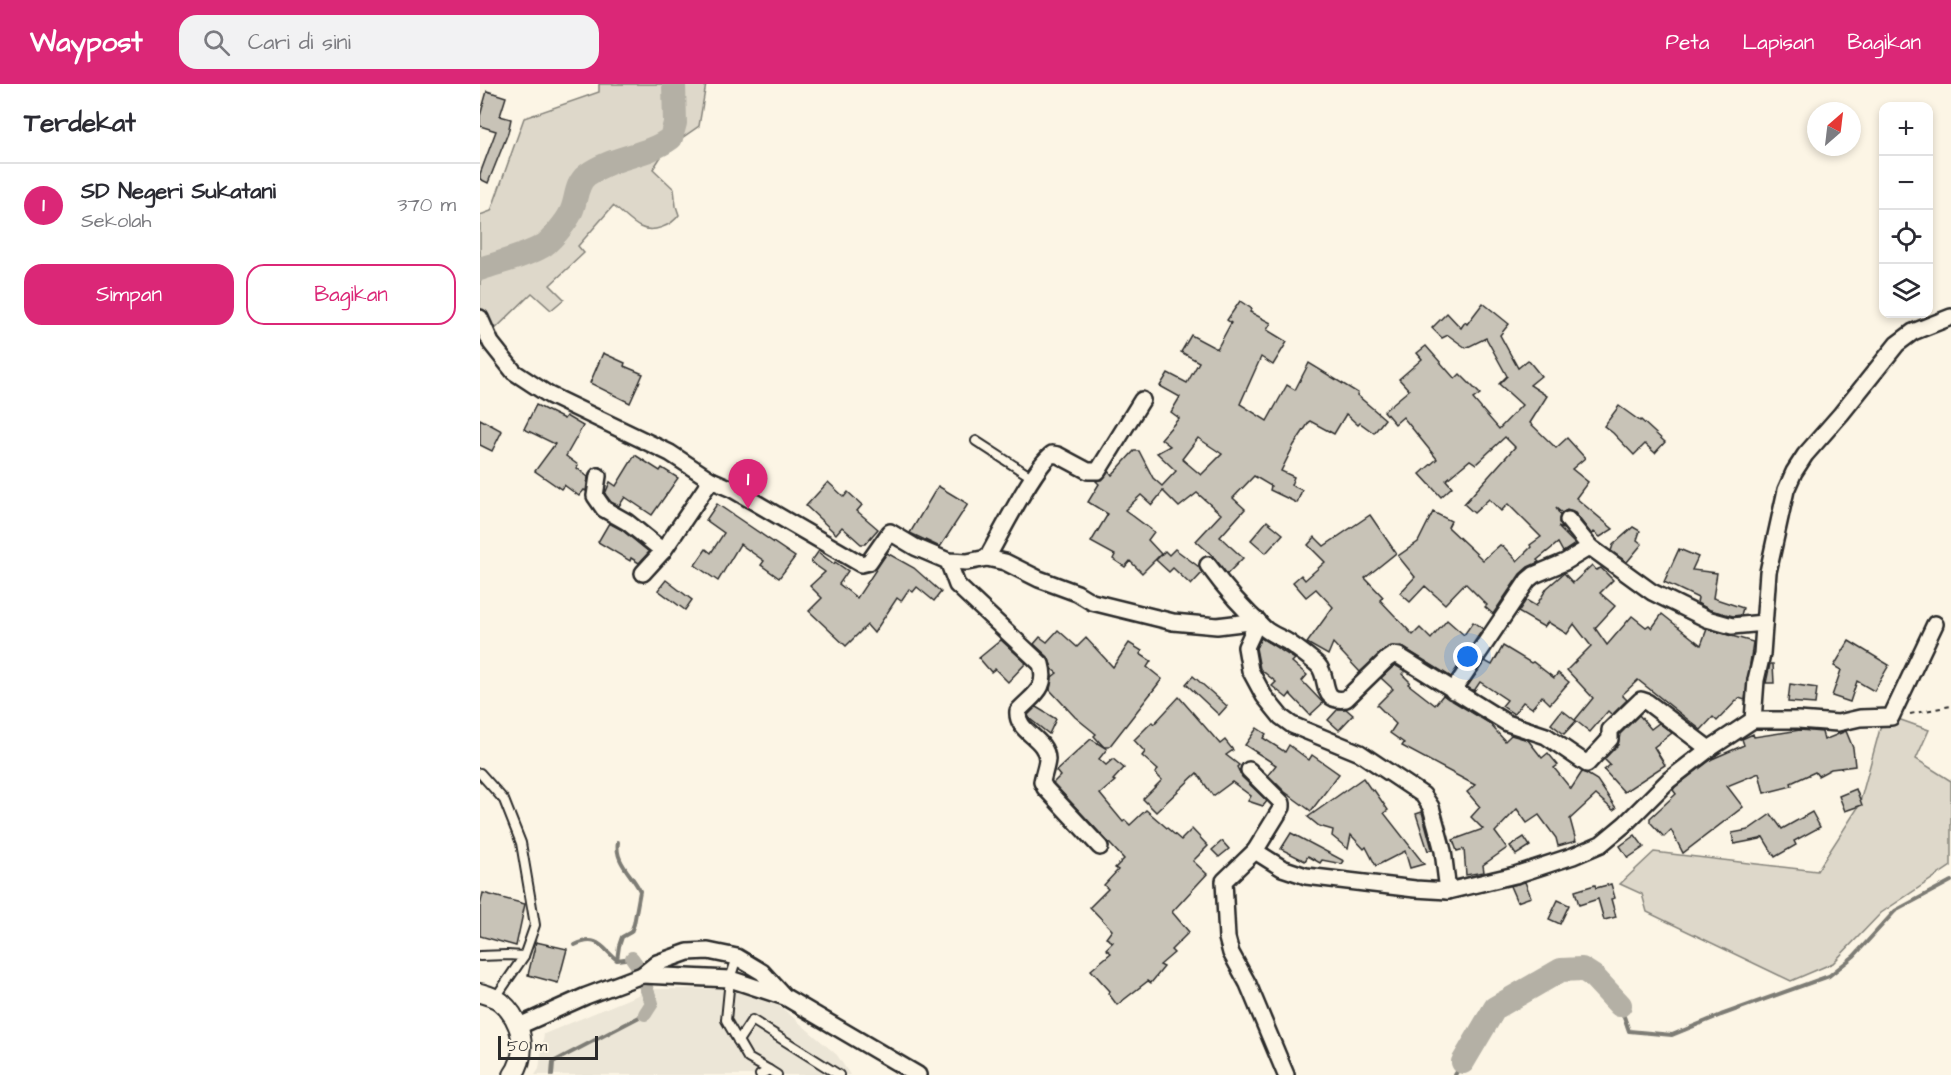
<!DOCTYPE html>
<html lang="id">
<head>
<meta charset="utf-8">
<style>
  body { margin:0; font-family:"Architects Daughter",sans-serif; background:#f2f2f3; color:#2b2b33 }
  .controls { position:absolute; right:18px; top:18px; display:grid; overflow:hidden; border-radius:12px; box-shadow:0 3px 9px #0003 }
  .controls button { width:54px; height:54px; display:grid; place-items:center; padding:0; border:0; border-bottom:2px solid #e1e1e2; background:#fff; color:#2b2b33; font:30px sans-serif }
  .compass { position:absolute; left:1327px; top:18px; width:54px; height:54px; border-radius:50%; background:#fff; box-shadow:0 3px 9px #0003; rotate:28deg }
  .scale { position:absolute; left:18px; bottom:15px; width:100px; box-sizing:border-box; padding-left:6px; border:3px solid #2b2b2b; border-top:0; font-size:16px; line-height:21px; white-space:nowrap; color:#2b2b2b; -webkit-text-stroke:4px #fcf5e5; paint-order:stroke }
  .you { position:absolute; left:988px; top:573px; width:21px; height:21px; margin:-15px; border:4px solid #fff; border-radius:50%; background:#1a73e8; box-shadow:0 0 0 9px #1a73e833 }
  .badge { display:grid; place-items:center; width:39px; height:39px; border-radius:50%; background:#db2777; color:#fff; font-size:20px; font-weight:700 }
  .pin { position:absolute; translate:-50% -50px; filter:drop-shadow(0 2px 3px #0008) }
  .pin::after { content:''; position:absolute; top:32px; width:21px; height:18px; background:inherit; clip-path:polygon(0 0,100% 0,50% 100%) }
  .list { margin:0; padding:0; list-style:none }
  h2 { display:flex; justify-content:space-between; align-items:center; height:78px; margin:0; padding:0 24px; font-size:26px }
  h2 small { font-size:20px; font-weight:400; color:#7c7c81 }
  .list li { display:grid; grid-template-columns:39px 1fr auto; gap:18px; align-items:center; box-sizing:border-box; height:84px; padding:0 24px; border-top:2px solid #e1e1e2 }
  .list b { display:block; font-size:22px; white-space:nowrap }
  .list p { margin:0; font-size:20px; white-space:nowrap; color:#7c7c81 }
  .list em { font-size:20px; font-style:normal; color:#7c7c81 }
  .actions { display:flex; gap:12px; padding:18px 24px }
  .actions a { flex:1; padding:14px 0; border:2px solid #db2777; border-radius:18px; text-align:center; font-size:21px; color:#db2777 }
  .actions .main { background:#db2777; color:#fff }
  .icon { flex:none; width:33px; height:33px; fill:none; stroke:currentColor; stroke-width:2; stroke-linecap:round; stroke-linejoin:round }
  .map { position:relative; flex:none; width:1471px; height:991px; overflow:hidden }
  header { display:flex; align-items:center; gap:36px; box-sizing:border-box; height:84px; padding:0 30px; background:#db2777; color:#fff }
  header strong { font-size:28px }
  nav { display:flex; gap:33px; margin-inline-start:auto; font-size:21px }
  .search { width:420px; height:54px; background:#f2f2f3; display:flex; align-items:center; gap:15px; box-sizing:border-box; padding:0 21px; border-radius:18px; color:#7c7c81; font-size:22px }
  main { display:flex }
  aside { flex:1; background:#fff }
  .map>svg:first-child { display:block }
  .built { fill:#ece6d7 }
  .green { fill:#ded8ca; stroke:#84827a; stroke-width:1.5 }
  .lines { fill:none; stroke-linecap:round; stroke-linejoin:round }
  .stream { stroke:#7d7b74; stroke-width:4 }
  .canal { stroke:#b4b0a5; stroke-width:14 }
  .river { stroke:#b4b0a5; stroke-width:24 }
  .building { fill:#c8c3b7; stroke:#2b2b2b; stroke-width:1.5; fill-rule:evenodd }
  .service-casing { stroke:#2b2b2b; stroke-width:12 }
  .minor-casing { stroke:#2b2b2b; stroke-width:20 }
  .tertiary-casing { stroke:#2b2b2b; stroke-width:22 }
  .path { stroke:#2b2b2b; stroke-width:2; stroke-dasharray:4.5 4.5; stroke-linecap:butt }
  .service { stroke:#fcf5e5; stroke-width:8 }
  .minor { stroke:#fcf5e5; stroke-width:15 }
  .tertiary { stroke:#fcf5e5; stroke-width:18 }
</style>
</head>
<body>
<header>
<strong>Waypost</strong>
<div class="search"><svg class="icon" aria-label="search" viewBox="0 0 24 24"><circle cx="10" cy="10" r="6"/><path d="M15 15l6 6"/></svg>Cari di sini</div>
<nav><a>Peta</a><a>Lapisan</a><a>Bagikan</a></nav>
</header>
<main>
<aside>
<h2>Terdekat<small></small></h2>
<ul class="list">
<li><span class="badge">1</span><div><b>SD Negeri Sukatani</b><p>Sekolah</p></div><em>370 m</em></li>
</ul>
<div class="actions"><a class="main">Simpan</a><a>Bagikan</a></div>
</aside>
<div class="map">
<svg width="1471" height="991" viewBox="0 0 1471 991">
  <rect width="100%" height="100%" fill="#fcf5e5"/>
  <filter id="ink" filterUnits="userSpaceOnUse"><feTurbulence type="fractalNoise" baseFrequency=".0167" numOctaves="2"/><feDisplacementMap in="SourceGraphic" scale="12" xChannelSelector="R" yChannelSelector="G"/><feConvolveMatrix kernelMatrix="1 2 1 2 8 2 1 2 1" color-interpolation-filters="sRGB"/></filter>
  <g filter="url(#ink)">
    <!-- built -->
    <polygon class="built" points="172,905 250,905 301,923 357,971 370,991 55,991 59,985 64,950"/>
    <!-- green -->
    <g class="green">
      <path d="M119,0H226L219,42L186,65L173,85L194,105L196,122L199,131C192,141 173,150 160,143C150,138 142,128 133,122L98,162L104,169L70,201L84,215L71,226L52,209L6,254L0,263V131L11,127L44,34L119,8Z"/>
      <polygon points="1404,630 1449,646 1436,675 1471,697 1471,782 1401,829 1353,879 1311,897 1167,828 1162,810 1140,800 1174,768 1337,787 1379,722"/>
    </g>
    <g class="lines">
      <!-- stream -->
      <g class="stream">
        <path d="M138,758C134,778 153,791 160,807L154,840L151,848L142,853L139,862L137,876L152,874"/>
        <path d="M95,861C118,850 122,864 137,876"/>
        <polyline points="1140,921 1149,947 1192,951 1241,931 1349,892 1374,872 1415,827 1471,797"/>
        <polyline points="72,991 73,978 165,930"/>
        <polyline points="975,991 983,978"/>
      </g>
      <!-- canal -->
      <polyline class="canal" points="152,874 157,881 172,919 165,930"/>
      <!-- river -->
      <g class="river">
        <path d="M0,185C20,178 43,173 61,163C69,160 88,136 91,128C97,116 95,100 107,91C133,72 166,73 191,54L195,39L194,0"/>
        <polyline points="983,978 1015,924 1081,886 1102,885 1113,892 1140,921"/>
      </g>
    </g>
    <!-- building -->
    <g class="building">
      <polygon points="7,7 26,13 20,32 31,35 28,49 8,99 0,95 0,90 16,47 0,42 0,32"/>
      <path d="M760,217L772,225L770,228L791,239L787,246L807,258L793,281L781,273L760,320L787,337L807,301L815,306L829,279L878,309L877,311L905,335L894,349L880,339L878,341L866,330L854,350L830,337L814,361L801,387L814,393L811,401L822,406L817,419L790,406L791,402L774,392L753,414L765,425L740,453L763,474L747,490L733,472L716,457L741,430L717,409L699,423L683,407L672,421L661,411L645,426L674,448L668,456L681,470L662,489L650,477L645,483L633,475L635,471L611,458L628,430L608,418L619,400L616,397L623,395L629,387L632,391L654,367H659L673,394L682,402L696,387L677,369L690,362L681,355L699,334L691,328L700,313L680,302L688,289L707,299L719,278L701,268L711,251L737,265L751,239L747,236ZM718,354L742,370L721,391L702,375Z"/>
      <polygon points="1003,219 1029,240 1020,251 1038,284 1048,276 1061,292 1050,301 1067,312 1050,339 1076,364 1087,354 1105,374 1092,385 1108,398 1096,414 1133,445 1120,453 1114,448 1112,451 1095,429 1087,426 1082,429 1076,424 1080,431 1079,438 1083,445 1078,443 1095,460 1083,468 1078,459 1057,476 1059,478 1048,483 1040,490 1013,530 1005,523 1007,521 985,499 965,520 945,502 930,518 920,509 935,493 918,472 938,458 953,428 971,437 968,443 1003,476 1020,461 1024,463 1037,477 1051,463 1050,461 1061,453 1028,420 1021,427 1009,415 994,429 984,420 1035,363 1025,353 996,380 990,376 966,396 972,403 961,413 940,390 957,375 923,333 915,340 904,327 929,306 919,295 942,275 937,269 946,262 975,295 980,290 1000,310 993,315 1019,345 1042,321 1019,300 1027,292 1006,254 986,264 968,251 962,254 952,244 967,229 981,244 985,238 987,240"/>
      <polygon points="123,269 145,279 144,282 163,290 150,319 110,299"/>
      <polygon points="56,321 84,335 86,332 103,342 86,372 98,381 97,384 108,393 106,407 104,406 99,412 84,401 81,405 55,387 75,360 44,345"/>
      <polygon points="1139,322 1160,337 1161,336 1185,358 1175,369 1165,360 1154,371 1133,349 1124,342"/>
      <polygon points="0,335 22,347 12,367 0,361"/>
      <polygon points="155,371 180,387 182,384 198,394 172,431 145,413 139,422 131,418 125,410 130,398 136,402"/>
      <polygon points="348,398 364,413 368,408 382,421 377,427 398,445 385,460 381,460 362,443 356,450 326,422"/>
      <polygon points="458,402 488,420 460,463 430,449"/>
      <polygon points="237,420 315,473 299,494 281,481 284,477 260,460 238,497 215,481 226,465 231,469 244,449 226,436"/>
      <polygon points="890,431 916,469 885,494 903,513 900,516 933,551 940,544 951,555 967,536 984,551 993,538 1003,545 971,593 921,562 908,563 880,588 853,559 848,571 827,559 853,523 836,505 826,513 813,498 821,491 825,496 845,478 828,461 835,453 844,462"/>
      <polygon points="787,437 803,450 786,469 771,456"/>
      <polygon points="129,439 142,446 169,468 159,479 151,474 150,477 118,458"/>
      <polygon points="1153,443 1160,447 1157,456 1162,460 1147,478 1131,467 1133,461"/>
      <polygon points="695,465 719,483 722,489 711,501 693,484 689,488 676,476 685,467 689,471"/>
      <polygon points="1199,465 1218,473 1212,486 1237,489 1233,514 1263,524 1261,531 1253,532 1230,526 1217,519 1218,514 1184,498"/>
      <polygon points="338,468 354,480 355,478 368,487 359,500 377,514 407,469 434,484 461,508 454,517 437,503 433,508 429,505 421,517 417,514 394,549 387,541 366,562 329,527 342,514 330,502 345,488 331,478"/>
      <polygon points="1112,481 1116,486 1121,484 1133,496 1120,509 1135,522 1115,544 1127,561 1152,532 1166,543 1169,541 1172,544 1182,530 1221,561 1227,545 1273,558 1265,616 1259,614 1237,637 1233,633 1221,646 1158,596 1142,611 1147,616 1132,631 1128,627 1110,648 1095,636 1113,614 1087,586 1111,562 1094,540 1087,550 1068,538 1064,543 1038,528 1046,516 1056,522 1067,504 1084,489 1093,499"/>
      <polygon points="186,496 212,516 205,526 178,506"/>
      <polygon points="578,546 597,563 606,554 633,583 649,559 662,567 660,570 671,577 667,583 682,595 629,663 624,663 614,652 616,650 595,633 570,606 572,593 577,589 573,586 568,573 554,560 560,553 567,558"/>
      <polygon points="781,554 815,575 812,578 827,591 822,597 843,619 830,631 810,610 807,614 792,602 796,598 780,585 776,564"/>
      <polygon points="521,556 546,579 528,598 515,585 511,588 499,574"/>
      <polygon points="1369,557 1409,581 1394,607 1377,597 1370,618 1352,612 1361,586 1354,582"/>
      <polygon points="1023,562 1051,579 1053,578 1074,594 1078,589 1089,598 1070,620 1062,612 1052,624 1043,618 1034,630 1022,622 1027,616 1000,598 994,607 987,603 1005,577 1012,581"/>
      <polygon points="1290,580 1293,580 1294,599 1286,599"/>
      <polygon points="915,581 925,587 922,590 930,598 928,600 955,621 963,611 1009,639 1025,657 1031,651 1048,656 1062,674 1068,669 1078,681 1074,684 1091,705 1102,688 1107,690 1117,696 1136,724 1133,726 1116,711 1090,735 1096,757 1078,762 1076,754 1059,731 1047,739 1037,725 1015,748 1027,764 1003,781 1004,788 986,791 984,765 977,767 973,756 1003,745 991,733 1000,723 987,708 995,701 922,662 924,659 910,649 916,640 897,621 913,605 901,594"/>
      <polygon points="713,592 747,622 739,631 706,600"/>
      <polygon points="1310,600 1337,604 1335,620 1308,618"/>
      <polygon points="699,613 740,660 745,656 753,666 746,671 759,681 757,683 762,693 787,717 783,722 768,717 771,712 752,698 733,712 717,689 676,728 663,715 682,696 675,689 678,686 662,672 665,668 654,656 672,638 674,640"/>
      <polygon points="556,623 576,635 569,650 550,635 548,631"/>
      <polygon points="858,625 866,625 873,631 859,646 848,636"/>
      <polygon points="1082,626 1096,637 1084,650 1071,640"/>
      <polygon points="1159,631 1171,645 1179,639 1192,649 1174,663 1185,681 1144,708 1124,686 1130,681 1124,675 1138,661 1140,650"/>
      <polygon points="777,644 786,650 783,654 805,668 809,661 829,676 832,671 859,690 831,727 805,708 788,691 796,681 765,661"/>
      <polygon points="1320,646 1342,648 1344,656 1366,647 1373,664 1375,682 1351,685 1338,692 1335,688 1311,699 1312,702 1284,709 1279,689 1247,702 1263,723 1203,769 1191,746 1184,753 1170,738 1170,734 1196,710 1193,706 1195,703 1232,675 1264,661 1262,655 1273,650 1274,653"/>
      <polygon points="611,655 627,665 619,675 626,681 633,675 644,684 633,696 635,697 620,710 643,738 645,736 650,741 666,726 701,756 712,745 728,762 713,777 727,790 692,828 709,848 691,866 694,869 680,881 684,883 671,899 668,897 637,921 628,909 630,907 611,886 631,869 626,865 633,858 626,854 632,846 610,823 628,805 624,801 638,786 635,784 644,775 573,699 580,692 576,687"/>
      <polygon points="883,694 892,707 894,706 908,726 904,729 944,780 930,784 925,767 896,782 886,763 884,765 871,751 868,765 852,752 853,746 839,742 828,733"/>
      <polygon points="1376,705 1382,721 1365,727 1359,712"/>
      <polygon points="942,728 952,765 948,767 936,730"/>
      <polygon points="1332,728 1340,743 1314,757 1316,761 1295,773 1283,753 1280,755 1254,760 1252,749 1268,746 1291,730 1302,745"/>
      <polygon points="811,749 864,777 862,780 842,776 840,779 828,772 825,777 801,765"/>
      <polygon points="1155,751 1164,763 1148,774 1140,762"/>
      <polygon points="1044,753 1050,762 1036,771 1030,762"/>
      <polygon points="742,757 749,765 739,773 732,766"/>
      <polygon points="1045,798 1051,813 1037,818 1030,802"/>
      <polygon points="1131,800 1135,814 1131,815 1136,833 1124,836 1118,815 1099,821 1095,807 1115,801 1116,804"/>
      <polygon points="3,809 45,820 36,862 0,852 0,822"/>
      <polygon points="1078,816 1089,821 1080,840 1069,835"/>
      <polygon points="56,858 87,865 78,899 48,891"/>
    </g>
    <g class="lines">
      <!-- service casing -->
      <g class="service-casing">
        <g id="service">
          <polyline points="496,357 553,394"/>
          <polyline points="0,689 24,716 41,759 55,841 44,872"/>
          <polyline points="0,872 27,871 44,872 16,913"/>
          <polyline points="257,873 250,895 246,936 268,974 289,986 280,991"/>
          <polyline points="258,957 272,936 359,991"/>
          <polyline points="289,986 297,991"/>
        </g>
      </g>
      <!-- minor casing -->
      <g class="minor-casing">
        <g id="minor">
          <polyline points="0,234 11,259 34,288 69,311 190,369 231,396 252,405 381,480 389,478 410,448 435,463 468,477 487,478 507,474 525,478 559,495 597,509 612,518 693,538 737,542 778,537"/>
          <polyline points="118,392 115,412 124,425 147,438 183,467"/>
          <polyline points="1088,436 1110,463"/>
          <path d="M507,474C520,451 554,383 572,370L578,371L608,387H618L662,316"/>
          <path d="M468,477L477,501L561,580C568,605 554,610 538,627C536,649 566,653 567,675C567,681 563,691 562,698L565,704L620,763"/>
          <path d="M728,481C744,503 764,526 784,544C790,550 800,553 808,558C818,565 829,573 838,581C850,594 839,619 866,615L907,575L913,571L919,572L1027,639L1066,652L1107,680L1130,655V646L1161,616L1167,618L1229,665"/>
          <polyline points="163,489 183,467 231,396"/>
          <polyline points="778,537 766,563 770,586 784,612 801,633 812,641 880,669 943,711 951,723 956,741 963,767 968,807"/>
          <polyline points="973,607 1048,496 1054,491 1085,478 1110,463 1172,508 1227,535 1252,542 1284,539"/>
          <polyline points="1273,636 1318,636 1358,639 1380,634 1411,633 1455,540"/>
          <polyline points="769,686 802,719 802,723 775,767"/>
          <polyline points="162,891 250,895 305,913 438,991"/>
          <polyline points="39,942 106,912 162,891 177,879 208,868 228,867 257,873 282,888 304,912"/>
          <polyline points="806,991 768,900 751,869 747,854 744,797 775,767 802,784 826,792 935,805 968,807 1035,791 1093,772 1121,760 1145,740 1189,696 1229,665 1273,636 1276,596 1282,570 1288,488 1306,406 1314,388 1325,371 1361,330 1417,260 1433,248 1471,233"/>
        </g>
      </g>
      <!-- tertiary casing -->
      <g class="tertiary-casing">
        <path id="tertiary" d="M0,909C7,911 15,913 21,918C42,936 49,968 33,991"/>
      </g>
      <!-- path -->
      <polyline class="path" points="1430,630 1471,622"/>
      <!-- service -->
      <use href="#service" class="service"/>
      <!-- minor -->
      <use href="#minor" class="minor"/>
      <!-- tertiary -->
      <use href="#tertiary" class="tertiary"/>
    </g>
  </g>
</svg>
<div class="controls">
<button>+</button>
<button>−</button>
<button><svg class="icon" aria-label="locate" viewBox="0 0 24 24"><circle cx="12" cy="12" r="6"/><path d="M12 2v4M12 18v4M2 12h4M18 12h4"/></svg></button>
<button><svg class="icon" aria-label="layers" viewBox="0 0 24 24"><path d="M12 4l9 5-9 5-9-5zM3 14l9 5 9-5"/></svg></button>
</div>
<svg class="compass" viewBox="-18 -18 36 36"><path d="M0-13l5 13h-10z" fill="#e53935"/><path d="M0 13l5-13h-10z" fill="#7c7c81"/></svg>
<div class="scale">50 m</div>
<div class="you"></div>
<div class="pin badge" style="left:268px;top:425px">1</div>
</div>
</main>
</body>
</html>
